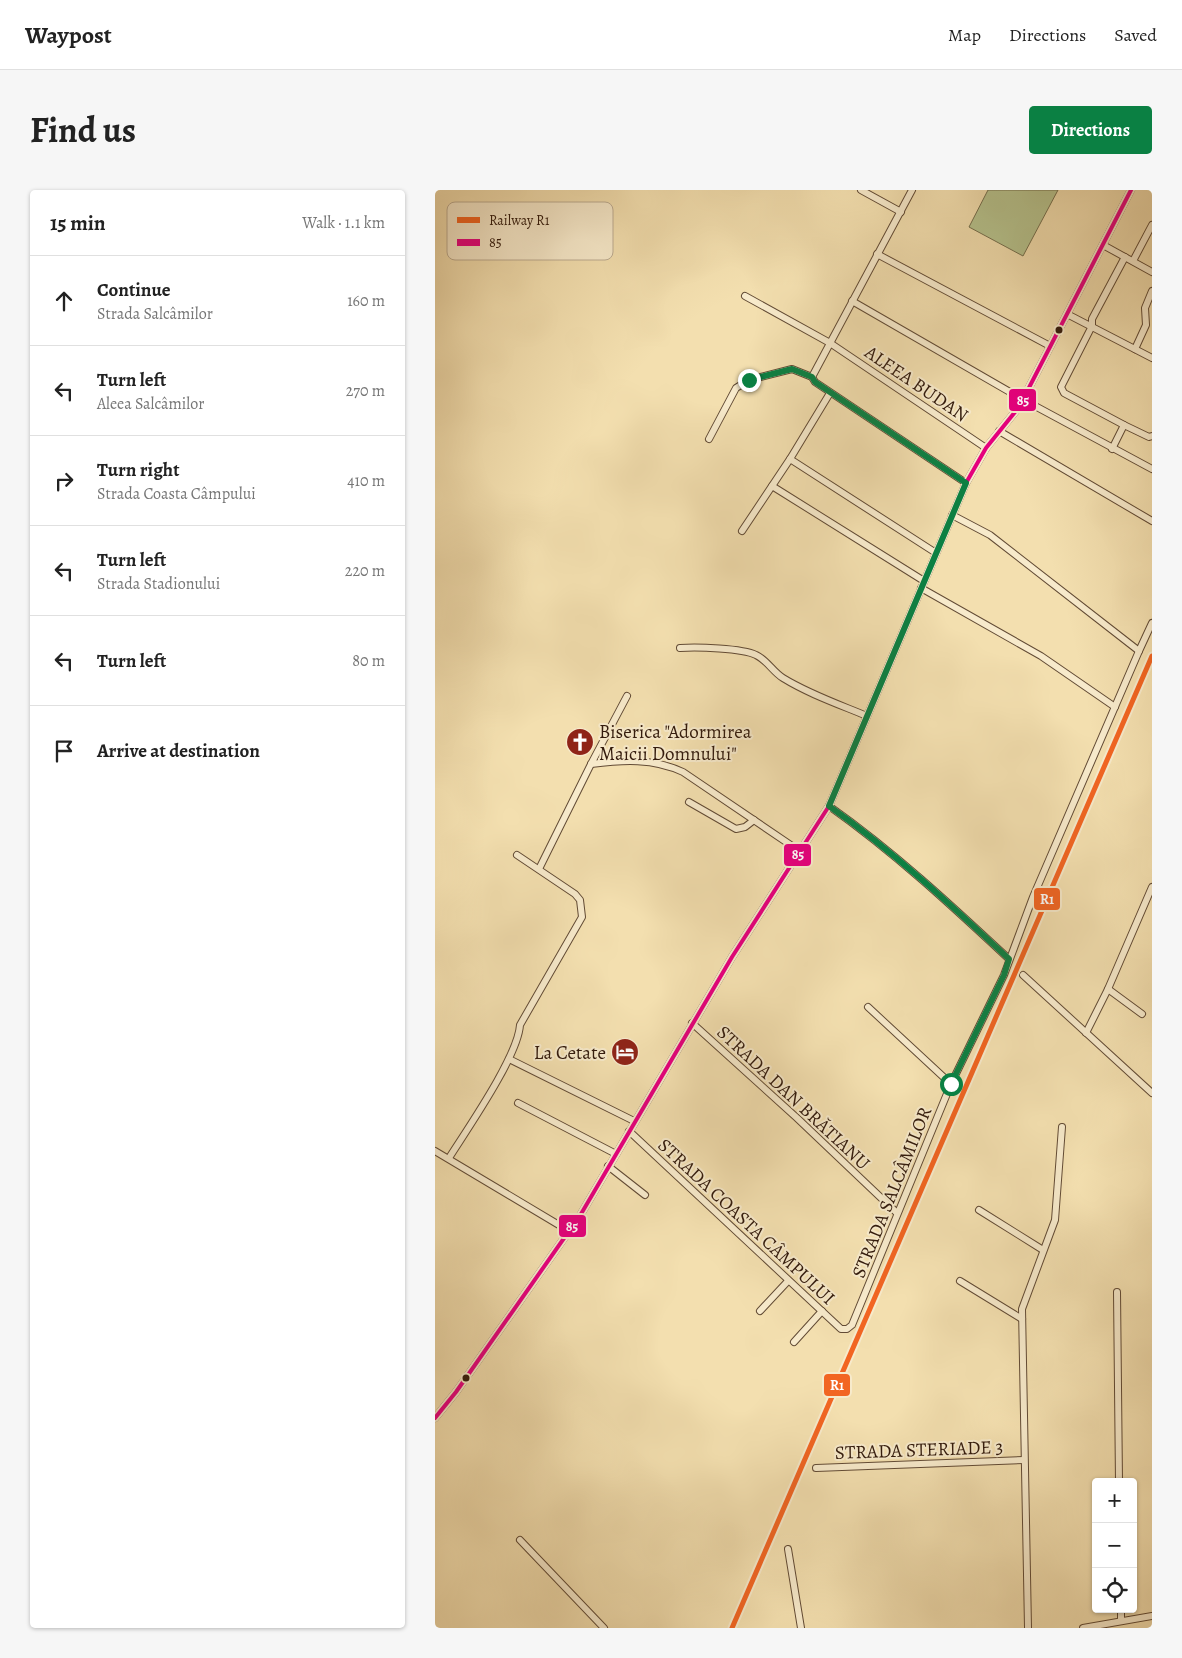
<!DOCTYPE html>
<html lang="en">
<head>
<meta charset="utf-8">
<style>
  body { margin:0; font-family:Alegreya,serif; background:#f6f6f6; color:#222 }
  .controls { position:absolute; right:15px; bottom:15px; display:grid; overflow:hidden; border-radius:5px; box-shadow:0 1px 4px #0004 }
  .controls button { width:45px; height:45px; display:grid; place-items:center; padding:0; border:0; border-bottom:1px solid #e0e0e0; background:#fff; color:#222; font:25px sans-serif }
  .stop { position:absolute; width:15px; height:15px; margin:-11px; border:4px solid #0b8043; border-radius:50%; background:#fff }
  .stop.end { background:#0b8043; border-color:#fff; box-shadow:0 1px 5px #0008 }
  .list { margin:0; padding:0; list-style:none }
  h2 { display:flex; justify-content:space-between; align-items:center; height:65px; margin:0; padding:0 20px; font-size:21px }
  h2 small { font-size:16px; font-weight:400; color:#767676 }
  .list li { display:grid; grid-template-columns:32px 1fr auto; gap:15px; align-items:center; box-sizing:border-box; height:90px; padding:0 20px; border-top:1px solid #e0e0e0 }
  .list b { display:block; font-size:19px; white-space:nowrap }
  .list p { margin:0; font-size:16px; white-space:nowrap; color:#767676 }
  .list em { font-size:16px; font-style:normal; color:#767676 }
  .icon { flex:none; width:28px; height:28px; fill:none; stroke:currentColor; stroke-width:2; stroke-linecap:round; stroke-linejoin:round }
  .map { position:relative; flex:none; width:717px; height:1438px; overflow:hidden; border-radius:5px }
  header { display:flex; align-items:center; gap:30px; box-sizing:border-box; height:70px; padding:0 25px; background:#fff; border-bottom:1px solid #e0e0e0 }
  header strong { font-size:24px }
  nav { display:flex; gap:28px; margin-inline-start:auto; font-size:18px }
  .intro { display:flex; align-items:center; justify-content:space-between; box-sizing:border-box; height:120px; padding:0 30px }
  h1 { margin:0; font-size:35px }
  .button { padding:12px 22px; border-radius:5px; background:#0b8043; color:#fff; font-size:18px; font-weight:700 }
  main { display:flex; gap:30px; padding:0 30px }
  aside { flex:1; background:#fff; border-radius:5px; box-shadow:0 1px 4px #0004 }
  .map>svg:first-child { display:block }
  .pitch { fill:#b6c38e; stroke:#746e4d }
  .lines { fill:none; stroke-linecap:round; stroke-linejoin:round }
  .minor-casing { stroke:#624b35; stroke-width:8 }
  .minor { stroke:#f7eacb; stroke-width:6 }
  .bus-1-casing { stroke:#f7eacb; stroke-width:8 }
  .bus-1 { stroke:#e5007d; stroke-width:4 }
  .rail-1-casing { stroke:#f7eacb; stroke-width:9 }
  .rail-1 { stroke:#f26522; stroke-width:5 }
  .route { stroke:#0b8043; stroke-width:6 }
  .bus-dot { fill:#321a0c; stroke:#f7eacb; stroke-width:2 }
  .labels { text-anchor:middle; stroke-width:4; stroke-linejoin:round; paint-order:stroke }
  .street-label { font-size:19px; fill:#321a0c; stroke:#f7eacb }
  .poi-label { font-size:19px; fill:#321a0c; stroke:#f7eacb; text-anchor:start }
  .key { fill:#f7eacb; stroke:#bcac92; stroke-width:1 }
  .key-label { font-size:14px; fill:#321a0c }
  .line-badge { stroke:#f7eacb; stroke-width:2 }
  .badge-label { font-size:14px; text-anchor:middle; font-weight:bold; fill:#fff }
</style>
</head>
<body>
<header>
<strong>Waypost</strong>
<nav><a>Map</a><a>Directions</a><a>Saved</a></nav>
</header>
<div class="intro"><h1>Find us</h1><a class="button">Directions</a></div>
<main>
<aside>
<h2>15 min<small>Walk · 1.1 km</small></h2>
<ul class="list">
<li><svg class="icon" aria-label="ahead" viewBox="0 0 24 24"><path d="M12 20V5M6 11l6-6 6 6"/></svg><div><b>Continue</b><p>Strada Salcâmilor</p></div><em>160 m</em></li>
<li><svg class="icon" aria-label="left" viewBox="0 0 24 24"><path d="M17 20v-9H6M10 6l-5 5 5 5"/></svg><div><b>Turn left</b><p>Aleea Salcâmilor</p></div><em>270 m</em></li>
<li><svg class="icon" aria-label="right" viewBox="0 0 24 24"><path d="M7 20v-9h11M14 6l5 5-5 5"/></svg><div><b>Turn right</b><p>Strada Coasta Câmpului</p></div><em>410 m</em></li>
<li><svg class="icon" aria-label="left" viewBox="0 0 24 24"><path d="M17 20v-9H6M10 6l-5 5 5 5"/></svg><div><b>Turn left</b><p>Strada Stadionului</p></div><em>220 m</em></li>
<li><svg class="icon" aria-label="left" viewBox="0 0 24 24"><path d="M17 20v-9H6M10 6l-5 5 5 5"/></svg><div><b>Turn left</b></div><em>80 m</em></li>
<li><svg class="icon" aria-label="arrive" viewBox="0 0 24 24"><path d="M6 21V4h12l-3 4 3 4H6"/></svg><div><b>Arrive at destination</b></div></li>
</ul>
</aside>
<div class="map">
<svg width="717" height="1438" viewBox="0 0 717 1438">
  <rect width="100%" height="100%" fill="#f3dfaf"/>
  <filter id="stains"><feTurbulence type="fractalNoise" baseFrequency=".004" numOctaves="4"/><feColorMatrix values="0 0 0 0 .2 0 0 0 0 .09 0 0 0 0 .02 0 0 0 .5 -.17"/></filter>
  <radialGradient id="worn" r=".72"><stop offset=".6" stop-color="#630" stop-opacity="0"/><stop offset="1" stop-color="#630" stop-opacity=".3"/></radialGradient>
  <!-- pitch -->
  <polygon class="pitch" points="553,0 623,0 588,66 534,37"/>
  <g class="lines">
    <!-- minor casing -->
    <g class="minor-casing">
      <g id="minor">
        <polyline points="426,0 466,22"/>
        <polyline points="477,0 377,187 380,192 531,293"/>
        <polyline points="668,55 717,82"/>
        <polyline points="442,64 615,156"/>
        <polyline points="698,71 717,35"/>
        <polyline points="310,106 395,153 551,258"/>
        <polyline points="417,111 587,209 717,279"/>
        <polyline points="632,124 717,168"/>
        <polyline points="700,159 711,135 710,118 717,101"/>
        <polyline points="395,203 355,269 501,363"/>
        <polyline points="689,235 714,247 717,246"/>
        <polyline points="564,241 717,331"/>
        <polyline points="274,249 301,198 314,190 357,179 377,187"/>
        <polyline points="677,259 689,235 629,203 626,197 657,136 657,129 690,67"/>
        <polyline points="337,296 489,391"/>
        <polyline points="517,325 555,345 704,461 717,433"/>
        <polyline points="307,341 355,269"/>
        <polyline points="486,398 606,466 680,517"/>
        <path d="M245,458C262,457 307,458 321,465C332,470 338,482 348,488C374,504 403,514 432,526"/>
        <path d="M156,574C188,570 218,568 248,582L366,662"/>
        <polyline points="254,612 301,639 310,637 319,630"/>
        <path d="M394,616C459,662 516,715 574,769"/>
        <polyline points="104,679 156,574 192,506"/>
        <polyline points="588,785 717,903"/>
        <polyline points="673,799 707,824"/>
        <polyline points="433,817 516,894"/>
        <polyline points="257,833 362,928 462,1023"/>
        <polyline points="651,843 673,799 717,697"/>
        <polyline points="74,869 199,931"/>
        <polyline points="83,913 181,964"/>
        <polyline points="194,941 406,1139 412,1139 417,1135 516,894 569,785 598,707 704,461"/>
        <polyline points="0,961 134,1041"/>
        <path d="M14,968C33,938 83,866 85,835L147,727L145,710L140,704L82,665"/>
        <polyline points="173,976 210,1005"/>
        <polyline points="544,1020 608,1060"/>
        <polyline points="525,1091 587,1129"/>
        <polyline points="682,1102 684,1292"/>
        <polyline points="325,1121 353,1091"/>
        <polyline points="359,1152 387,1121"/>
        <polyline points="0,1228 21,1202 146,1024 297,767 394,616 531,293 551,258 584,217 696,0"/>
        <polyline points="381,1278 589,1270"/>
        <polyline points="85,1350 169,1438"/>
        <polyline points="353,1359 366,1438"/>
        <polyline points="686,1419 686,1431"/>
        <polyline points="593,1438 587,1119 620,1030 627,937"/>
        <polyline points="648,1438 717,1426"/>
      </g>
    </g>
    <!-- minor -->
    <use href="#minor" class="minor"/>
    <!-- bus-1 casing -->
    <g class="bus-1-casing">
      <polyline id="bus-1" points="0,1228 21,1202 146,1024 297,767 394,616 531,293 551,258 584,217 696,0"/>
    </g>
    <!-- bus-1 -->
    <use href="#bus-1" class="bus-1"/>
    <!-- rail-1 casing -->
    <g class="rail-1-casing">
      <polyline id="rail-1" points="297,1438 717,466"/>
    </g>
    <!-- rail-1 -->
    <use href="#rail-1" class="rail-1"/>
  </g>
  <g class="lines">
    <!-- route -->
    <path class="route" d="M314,190L357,179L377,187L380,192L531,293L394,616C459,662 516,715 574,769L569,785L516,894"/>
  </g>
  <!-- icons -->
  <defs>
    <g id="church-disc" transform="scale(1.4375)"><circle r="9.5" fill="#8f2418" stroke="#f7eacb"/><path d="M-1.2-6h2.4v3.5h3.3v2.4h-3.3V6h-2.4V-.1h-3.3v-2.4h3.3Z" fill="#fff"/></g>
    <g id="hotel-disc" transform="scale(1.4375)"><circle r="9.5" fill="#8f2418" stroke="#f7eacb"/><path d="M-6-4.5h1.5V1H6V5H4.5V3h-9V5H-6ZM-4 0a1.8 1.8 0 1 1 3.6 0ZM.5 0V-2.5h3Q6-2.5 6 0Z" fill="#fff"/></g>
  </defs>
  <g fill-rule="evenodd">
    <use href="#church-disc" x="145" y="552"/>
    <use href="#hotel-disc" x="190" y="862"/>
  </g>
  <!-- markers -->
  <g class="bus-dot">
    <circle cx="624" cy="140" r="4.5"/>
    <circle cx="31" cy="1188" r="4.5"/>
  </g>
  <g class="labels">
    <!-- street labels -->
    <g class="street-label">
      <text transform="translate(482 193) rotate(34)" y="7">ALEEA BUDAN</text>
      <text transform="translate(359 907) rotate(43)" y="7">STRADA DAN BRĂTIANU</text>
      <text transform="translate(456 1002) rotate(-68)" y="7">STRADA SALCÂMILOR</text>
      <text transform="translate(312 1031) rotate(43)" y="7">STRADA COASTA CÂMPULUI</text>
      <text transform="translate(484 1259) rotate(-2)" y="7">STRADA STERIADE 3</text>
    </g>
    <!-- poi labels -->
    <g class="poi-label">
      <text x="164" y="548">Biserica "Adormirea<tspan x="164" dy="22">Maicii Domnului"</tspan></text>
      <text x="171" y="869" text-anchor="end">La Cetate</text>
    </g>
  </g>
  <!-- legend -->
  <rect x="12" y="12" width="166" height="58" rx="8" class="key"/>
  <rect x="22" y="27" width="23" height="6" fill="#f26522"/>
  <rect x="22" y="49" width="23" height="7" fill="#e5007d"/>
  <g class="key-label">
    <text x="54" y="35">Railway R1</text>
    <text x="54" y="57">85</text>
  </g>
  <g class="line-badge">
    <rect x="573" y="198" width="29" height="24" rx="5" fill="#e5007d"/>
    <rect x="348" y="653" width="29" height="24" rx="5" fill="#e5007d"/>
    <rect x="598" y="697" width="28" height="24" rx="5" fill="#f26522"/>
    <rect x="123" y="1024" width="29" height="24" rx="5" fill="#e5007d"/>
    <rect x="388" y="1183" width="28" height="24" rx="5" fill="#f26522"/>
  </g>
  <g class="badge-label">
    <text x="588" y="215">85</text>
    <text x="363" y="669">85</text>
    <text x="612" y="714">R1</text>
    <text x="137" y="1041">85</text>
    <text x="402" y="1200">R1</text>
  </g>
  <rect width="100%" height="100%" filter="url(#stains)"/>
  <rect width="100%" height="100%" fill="url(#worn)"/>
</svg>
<div class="controls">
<button>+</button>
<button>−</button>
<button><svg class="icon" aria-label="locate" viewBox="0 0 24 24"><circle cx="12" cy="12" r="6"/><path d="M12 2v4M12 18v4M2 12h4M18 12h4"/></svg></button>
</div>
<div class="stop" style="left:516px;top:894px"></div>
<div class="stop end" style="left:314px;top:190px"></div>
</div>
</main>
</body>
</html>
